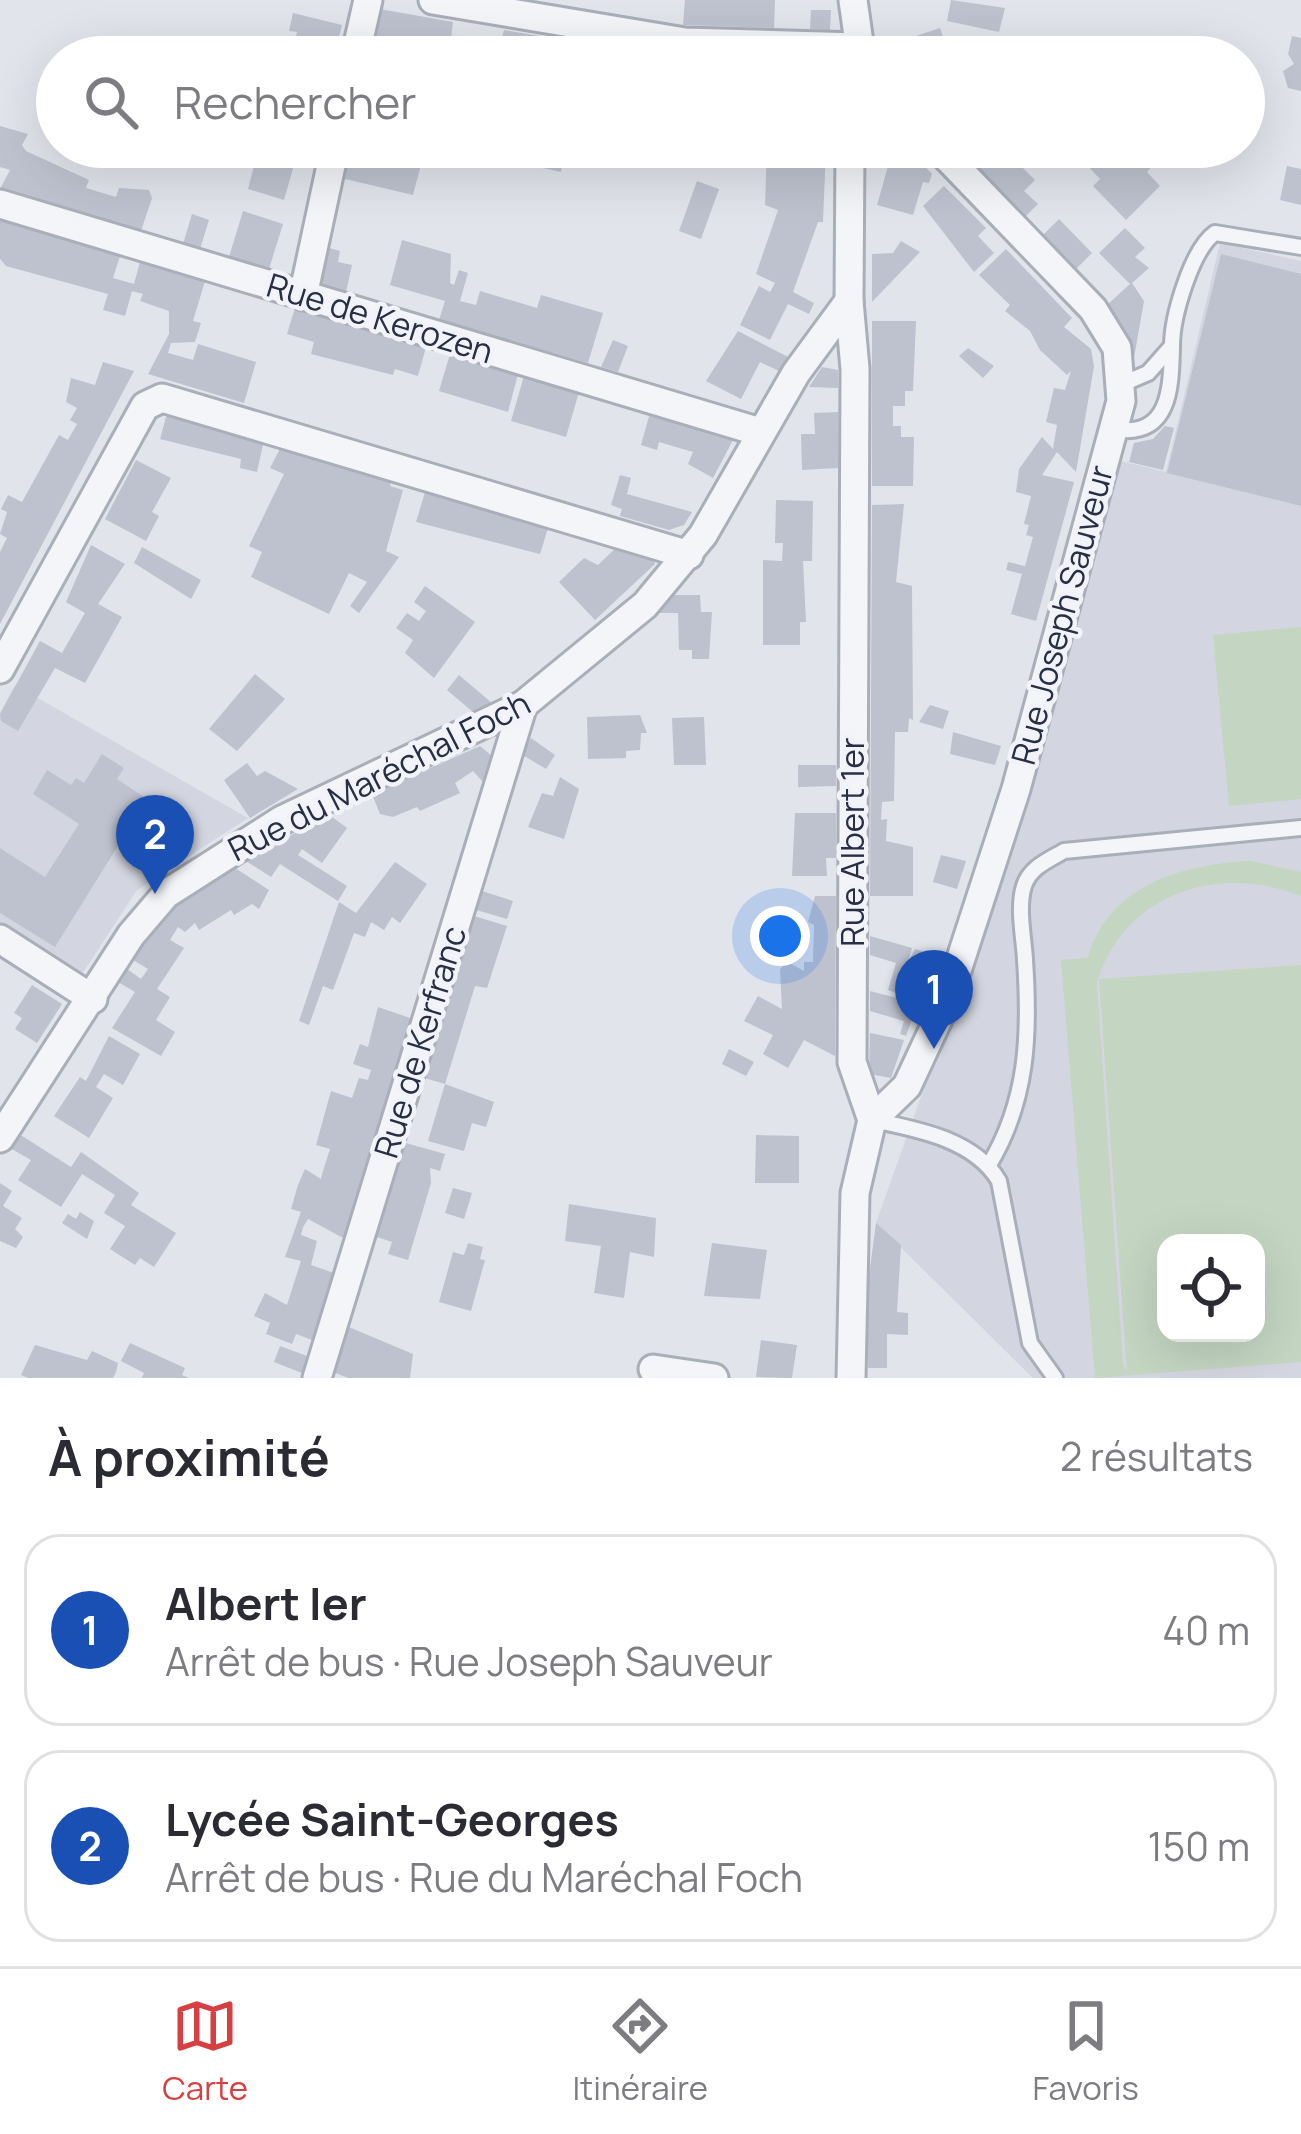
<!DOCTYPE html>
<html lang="fr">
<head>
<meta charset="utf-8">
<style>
  body { margin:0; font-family:Manrope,sans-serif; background:#f7f7f7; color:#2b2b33 }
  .controls { position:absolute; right:36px; bottom:36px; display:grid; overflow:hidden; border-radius:24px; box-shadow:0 12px 48px #0002 }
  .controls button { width:108px; height:108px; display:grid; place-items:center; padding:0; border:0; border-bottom:3px solid #e1e1e2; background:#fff; color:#2b2b33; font:60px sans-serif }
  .you { position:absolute; left:780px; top:936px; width:42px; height:42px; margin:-30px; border:9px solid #fff; border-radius:50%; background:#1a73e8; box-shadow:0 0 0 18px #1a73e833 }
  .badge { display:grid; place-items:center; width:78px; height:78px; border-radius:50%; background:#d64042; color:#fff; font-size:39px; font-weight:700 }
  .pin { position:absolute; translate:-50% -99px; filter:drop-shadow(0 3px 6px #0008) }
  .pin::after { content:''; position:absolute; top:63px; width:42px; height:36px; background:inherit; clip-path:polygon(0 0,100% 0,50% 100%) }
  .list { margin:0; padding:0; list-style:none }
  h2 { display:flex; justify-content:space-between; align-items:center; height:156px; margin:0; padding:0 48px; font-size:51px }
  h2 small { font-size:39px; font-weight:400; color:#7c7c81 }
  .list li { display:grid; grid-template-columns:78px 1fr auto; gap:36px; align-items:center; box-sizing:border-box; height:192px; margin:0 24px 24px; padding:0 24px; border:3px solid #e1e1e2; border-radius:36px }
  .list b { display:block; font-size:45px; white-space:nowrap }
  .list p { margin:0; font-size:39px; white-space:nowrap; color:#7c7c81 }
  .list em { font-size:39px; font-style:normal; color:#7c7c81 }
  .icon { flex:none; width:66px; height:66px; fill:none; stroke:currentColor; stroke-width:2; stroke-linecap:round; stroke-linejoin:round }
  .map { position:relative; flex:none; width:1301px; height:1378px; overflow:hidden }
  .search { position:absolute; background:#fff; box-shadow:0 12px 48px #0002; left:36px; right:36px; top:36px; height:132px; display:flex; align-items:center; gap:30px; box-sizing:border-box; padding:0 42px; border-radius:66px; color:#7c7c81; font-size:45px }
  .sheet { height:588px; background:#fff }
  nav { display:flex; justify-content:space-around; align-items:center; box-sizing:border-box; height:168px; border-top:3px solid #e1e1e2; background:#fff; font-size:33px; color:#7c7c81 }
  nav a { display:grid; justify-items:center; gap:6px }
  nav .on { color:#d64042 }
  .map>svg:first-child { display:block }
  .built { fill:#d3d6e0; fill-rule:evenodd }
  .grass { fill:#c4d5c2; fill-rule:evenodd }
  .building { fill:#bec2ce }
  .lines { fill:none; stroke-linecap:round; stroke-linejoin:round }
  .lane-casing { stroke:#aaaeb9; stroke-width:20 }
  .street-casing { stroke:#aaaeb9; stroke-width:33 }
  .lane { stroke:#f4f5f9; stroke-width:14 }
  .street { stroke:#f4f5f9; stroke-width:27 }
  .labels { text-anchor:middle; stroke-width:9; stroke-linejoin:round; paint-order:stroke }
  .street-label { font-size:33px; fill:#282f44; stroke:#f1f3f8 }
</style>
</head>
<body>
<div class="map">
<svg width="1301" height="1378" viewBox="0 0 1301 1378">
  <rect width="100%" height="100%" fill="#e1e4eb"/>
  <!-- built -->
  <g class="built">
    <path d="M1220,243L1301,261V1378H1033L876,1223L1004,863L1113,459L1166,472ZM1166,1243H1256V1333H1166Z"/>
    <polygon points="15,685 248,818 137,890 80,977 0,931 0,713"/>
  </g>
  <!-- grass -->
  <g class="grass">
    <polygon points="1301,627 1301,799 1229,806 1213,635"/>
    <path d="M1251,861L1301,872V896C1218,863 1125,893 1097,982L1123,1364L1127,1372L1099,979L1301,965V1362L1095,1378L1061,960L1088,958C1108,885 1183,864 1251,861ZM1256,1243V1333H1166V1243Z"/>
  </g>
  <!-- building -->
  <g class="building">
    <polygon points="685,0 775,0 774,28 683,25"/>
    <polygon points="951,0 1005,8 999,32 947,21"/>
    <polygon points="380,9 453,22 449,57 369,57"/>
    <polygon points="811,10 831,10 830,30 810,29"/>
    <polygon points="293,13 342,25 334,57 291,57 297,32 289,31"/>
    <polygon points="940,28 950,57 906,57 901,41"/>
    <polygon points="504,30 605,47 603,57 516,57 498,52"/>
    <polygon points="1292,36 1301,38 1301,91 1288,88 1283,71 1294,64 1288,54"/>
    <polygon points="0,126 28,134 22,145 26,151 89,180 86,188 116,197 119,188 149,190 152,198 141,231 0,189 10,170 0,167"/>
    <polygon points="259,147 298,151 284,200 248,189"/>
    <polygon points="349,147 384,147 383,154 422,161 413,195 341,178"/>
    <polygon points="509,147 565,147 561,172 507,160"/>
    <polygon points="767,147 826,147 823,222 818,222 793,292 814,303 809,314 788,304 770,340 740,325 759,286 770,292 775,283 756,274 778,210 765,205"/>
    <polygon points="955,147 1020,147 1032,160 1023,168 1035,180 1024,191 1038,204 1024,218"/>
    <polygon points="1070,147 1121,147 1127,153 1134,147 1163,147 1166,151 1147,172 1160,186 1126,220 1093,186 1100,179"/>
    <polygon points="892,152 918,159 932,174 929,183 923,182 913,215 877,205"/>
    <polygon points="1287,166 1301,169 1301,205 1280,200"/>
    <polygon points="697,181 719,189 701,239 679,231"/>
    <polygon points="944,186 986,228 978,236 994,253 974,272 923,206"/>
    <polygon points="243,211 283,224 269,269 229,257"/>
    <polygon points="192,214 209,220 200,249 183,244"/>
    <polygon points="1059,219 1092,253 1074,271 1041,237"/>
    <polygon points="0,220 120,256 113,278 134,284 140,262 205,281 193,321 201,323 195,342 171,343 168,353 193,360 198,344 256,362 244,403 148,374 169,334 169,311 140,301 143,294 132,291 125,316 103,310 108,294 6,266 0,259"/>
    <polygon points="1125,228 1145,248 1135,257 1149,268 1132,283 1144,301 1131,375 1122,332 1107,305 1130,284 1099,253"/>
    <polygon points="402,240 451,254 450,283 454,285 459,270 468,273 460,301 476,305 480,291 537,308 541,295 603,313 588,363 439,320 445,301 390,285"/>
    <polygon points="901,241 920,252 872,302 872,254 893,253"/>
    <polygon points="326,247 340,251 338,262 352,265 346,292 317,284"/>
    <polygon points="1006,249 1072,318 1064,327 1091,349 1094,366 1076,472 1057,452 1042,475 1074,482 1036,621 1011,614 1022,574 1006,570 1008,562 1025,566 1033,537 1026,535 1029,525 1024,524 1031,496 1016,492 1019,469 1042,437 1053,449 1057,425 1046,422 1054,388 1065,390 1071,371 1067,375 1040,350 1030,331 1005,311 1010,305 979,275"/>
    <polygon points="1221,254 1301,274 1301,506 1167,473"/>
    <polygon points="295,308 426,347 418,376 395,369 393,375 311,354 314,342 287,334"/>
    <polygon points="872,321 916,321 913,391 905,391 905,406 893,406 893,426 901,426 901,437 914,437 913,486 872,486"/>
    <polygon points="738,331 788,357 779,371 760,362 741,399 706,381"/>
    <polygon points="613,340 628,346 618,372 601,367"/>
    <polygon points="968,348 994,366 983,378 959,356"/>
    <polygon points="450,354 518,374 508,412 439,391"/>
    <polygon points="103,362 134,371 0,624 0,552 7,538 0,534 7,512 1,509 8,495 22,502 59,435 68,440 77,424 70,420 77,408 66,402 71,378 95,385"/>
    <polygon points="822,367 838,370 838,388 809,387"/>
    <polygon points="524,376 579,392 566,437 511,421"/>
    <polygon points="838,412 838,468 802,470 801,434 815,434 814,413"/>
    <polygon points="175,413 264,440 257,472 240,468 241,459 160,439 166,417"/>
    <polygon points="650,413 734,438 713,478 688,464 693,452 659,442 657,450 641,445"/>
    <polygon points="1165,426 1174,428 1163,470 1129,462 1134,443 1153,439"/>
    <polygon points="282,445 378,475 391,481 390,486 403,490 386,551 399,557 359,613 350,606 367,582 349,573 329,614 251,577 262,552 249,546 284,474 270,468"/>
    <polygon points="136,460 171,478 152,512 159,516 146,541 105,519"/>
    <polygon points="620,475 631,478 627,494 692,512 684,525 669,530 620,516 622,509 611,505"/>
    <polygon points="426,489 549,525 540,554 416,522"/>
    <polygon points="776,500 813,501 812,561 803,561 806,622 800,622 800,645 763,645 763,560 782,561 783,543 775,543"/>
    <polygon points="904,504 896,582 912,586 913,720 909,718 908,732 895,732 894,801 882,802 881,820 887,819 886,841 913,847 913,896 870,896 872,505"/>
    <polygon points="91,545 125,564 98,604 122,617 85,683 55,668 18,731 1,721 0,714 40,641 62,653 85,613 66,602"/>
    <polygon points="618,546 653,556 655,564 595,620 559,582 584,558 598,565"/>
    <polygon points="142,547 201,580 191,599 134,563"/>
    <polygon points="425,586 475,622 434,678 405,653 413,640 396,628 407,613 419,621 426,611 414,602"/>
    <polygon points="674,595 700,595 701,612 712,612 709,659 692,659 692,650 679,650 678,613 659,613"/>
    <polygon points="255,674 285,699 237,751 209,729"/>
    <polygon points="459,675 492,703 473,712 447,690"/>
    <polygon points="930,705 949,711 943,729 919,722"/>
    <polygon points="640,715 647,733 641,733 640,750 626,751 626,758 588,759 587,717"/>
    <polygon points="704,717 706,765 674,765 672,718"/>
    <polygon points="953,732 1001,746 995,765 950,754"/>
    <polygon points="531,738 555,755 546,769 521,754"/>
    <polygon points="480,746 493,757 484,783 473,771 455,783 460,793 420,811 417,807 393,817 380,814 372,794"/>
    <polygon points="102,754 124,768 117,779 147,799 55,947 0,913 0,848 45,877 79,824 33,794 47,770 71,785 76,778 84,783"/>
    <polygon points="247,763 257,776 265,771 298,789 250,818 224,780"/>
    <polygon points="798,765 836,765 836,786 798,787"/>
    <polygon points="560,777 579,789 564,839 528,827 542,793 553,796"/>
    <polygon points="795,813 836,813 836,858 826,858 827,876 792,876"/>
    <polygon points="328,814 347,828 322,863 302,849 298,855 347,886 338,901 280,864 271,877 246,861"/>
    <polygon points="941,855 966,861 957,889 933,882"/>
    <polygon points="395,862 427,884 400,923 392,917 384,930 371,922 365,937 354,933 333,990 323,986 309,1025 299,1021 339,902 356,913"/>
    <polygon points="235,868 269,890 259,909 252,904 234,915 231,910 199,930 195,923 185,932 178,927 170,940 184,948 157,989 170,997 156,1020 175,1032 161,1056 112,1028 135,992 118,982 127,969 141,979 148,969 133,960 161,916"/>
    <polygon points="479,890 513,901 507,919 473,909"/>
    <polygon points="815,896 836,896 835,1056 804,1040 788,1068 763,1054 773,1035 744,1021 758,996 782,1009 780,969 788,962 804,971 804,962 813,962 814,925 808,922"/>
    <polygon points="471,915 507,926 487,988 475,986 445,1084 421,1077"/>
    <polygon points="870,936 912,948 908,962 915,949 935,955 906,1036 900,1034 904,1021 870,1011 870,991 897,998 899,994 888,990 896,963 870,955"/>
    <polygon points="32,985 62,1004 37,1043 15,1029 22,1018 14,1013"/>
    <polygon points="378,1007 413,1019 345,1239 308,1219 303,1227 301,1235 317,1241 311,1265 334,1273 312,1340 296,1334 292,1344 266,1334 270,1323 254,1316 265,1293 287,1305 301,1261 285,1257 301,1212 291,1209 298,1185 305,1169 321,1179 323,1171 330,1149 316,1145 331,1091 352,1098 359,1078 368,1080 371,1070 353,1064 360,1044 368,1047"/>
    <polygon points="870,1033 904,1040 891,1078 869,1074"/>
    <polygon points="109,1036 140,1054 123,1085 104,1074 96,1087 113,1098 89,1138 54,1116 80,1077 86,1081"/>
    <polygon points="729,1049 754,1062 746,1076 722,1064"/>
    <polygon points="445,1084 494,1102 486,1127 472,1123 464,1151 428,1141"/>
    <polygon points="19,1134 71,1167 81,1152 139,1193 131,1205 176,1233 154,1267 140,1258 135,1265 110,1249 125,1226 104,1213 115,1195 82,1174 61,1207 18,1180 31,1160 10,1148"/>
    <polygon points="756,1135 799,1136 799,1183 755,1183"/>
    <polygon points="406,1143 445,1154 440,1171 430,1168 431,1183 408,1260 388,1254 392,1242 371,1235"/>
    <polygon points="0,1183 12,1191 3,1206 22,1218 15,1229 23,1237 16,1248 0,1241"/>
    <polygon points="453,1188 472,1193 464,1219 445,1213"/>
    <polygon points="569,1204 656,1218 654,1257 630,1252 624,1298 594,1293 601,1246 565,1241"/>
    <polygon points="80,1212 94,1221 87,1239 62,1223 68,1214 76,1219"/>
    <polygon points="876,1223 901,1245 897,1312 908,1313 908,1335 887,1334 887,1368 868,1368 867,1291"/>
    <polygon points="468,1243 483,1247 480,1259 485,1260 471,1311 439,1302 453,1252 464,1255"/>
    <polygon points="712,1243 767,1250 760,1299 704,1296"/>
    <polygon points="344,1325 413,1354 410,1378 348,1378 328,1370"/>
    <polygon points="761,1340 797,1345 792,1378 756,1377"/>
    <polygon points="130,1343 185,1368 182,1375 189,1378 142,1378 144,1373 121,1361"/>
    <polygon points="35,1345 87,1360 92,1351 118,1363 116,1372 113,1378 28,1378 21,1375"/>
    <polygon points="280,1346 307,1356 302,1373 274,1362"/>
  </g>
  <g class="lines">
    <!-- lane casing -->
    <g class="lane-casing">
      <g id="lane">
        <polyline points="1122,384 1148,373 1171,347"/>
        <path d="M1113,429C1171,439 1171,387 1172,346C1172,316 1192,249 1215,233L1301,247"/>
        <path d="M872,1120C916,1129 974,1139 999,1181L1030,1343L1055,1378"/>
        <path d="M989,1165C1028,1100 1030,1034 1025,960C1024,938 1017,908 1024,886C1030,867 1049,860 1064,851L1301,828"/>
      </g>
    </g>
    <!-- street casing -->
    <g class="street-casing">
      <g id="street">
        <polyline points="433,0 685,42 857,47"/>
        <polyline points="853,0 861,57"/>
        <polyline points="355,57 368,0"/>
        <polyline points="850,147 849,301 855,369 852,1062 872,1120 855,1193 851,1378"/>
        <polyline points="0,204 760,432"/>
        <polyline points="303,296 335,147"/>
        <polyline points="0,669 145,406 162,398 689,555"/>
        <polyline points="0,939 93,999"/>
        <polyline points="872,1120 907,1086 948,998 1016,789 1121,401 1117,348 1093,309 937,147"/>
        <polyline points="0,1138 131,935 166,894 282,820 523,705 645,605 703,535 796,373 849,301"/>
        <polyline points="653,1369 714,1378"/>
        <polyline points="317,1378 523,705"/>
      </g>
    </g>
    <!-- lane -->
    <use href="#lane" class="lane"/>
    <!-- street -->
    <use href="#street" class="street"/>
  </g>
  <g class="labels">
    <!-- street labels -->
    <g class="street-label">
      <text transform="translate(380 318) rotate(17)" y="12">Rue de Kerozen</text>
      <text transform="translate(1062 615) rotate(-75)" y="12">Rue Joseph Sauveur</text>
      <text transform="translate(379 776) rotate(-27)" y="12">Rue du Maréchal Foch</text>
      <text transform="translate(852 842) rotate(-90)" y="12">Rue Albert 1er</text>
      <text transform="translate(420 1042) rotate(-73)" y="12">Rue de Kerfranc</text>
    </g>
  </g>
</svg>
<div class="controls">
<button><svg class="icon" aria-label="locate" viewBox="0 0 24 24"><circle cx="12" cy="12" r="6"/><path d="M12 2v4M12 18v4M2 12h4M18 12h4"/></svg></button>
</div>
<div class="you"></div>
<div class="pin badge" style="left:934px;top:1049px;background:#1a4fb4">1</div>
<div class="pin badge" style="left:155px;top:894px;background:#1a4fb4">2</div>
<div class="search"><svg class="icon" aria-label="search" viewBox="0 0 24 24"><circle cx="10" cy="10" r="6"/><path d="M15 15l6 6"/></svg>Rechercher</div>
</div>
<section class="sheet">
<h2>À proximité<small>2 résultats</small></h2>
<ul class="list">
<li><span class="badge" style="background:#1a4fb4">1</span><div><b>Albert Ier</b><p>Arrêt de bus · Rue Joseph Sauveur</p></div><em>40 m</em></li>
<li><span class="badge" style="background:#1a4fb4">2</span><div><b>Lycée Saint-Georges</b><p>Arrêt de bus · Rue du Maréchal Foch</p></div><em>150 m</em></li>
</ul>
</section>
<nav>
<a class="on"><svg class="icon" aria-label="map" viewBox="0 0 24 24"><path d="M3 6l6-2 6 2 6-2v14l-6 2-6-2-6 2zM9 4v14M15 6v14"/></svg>Carte</a>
<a><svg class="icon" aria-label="directions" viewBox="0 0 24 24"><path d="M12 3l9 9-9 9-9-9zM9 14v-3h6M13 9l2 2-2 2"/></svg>Itinéraire</a>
<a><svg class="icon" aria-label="saved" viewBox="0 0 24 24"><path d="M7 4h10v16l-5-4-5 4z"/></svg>Favoris</a>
</nav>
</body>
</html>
